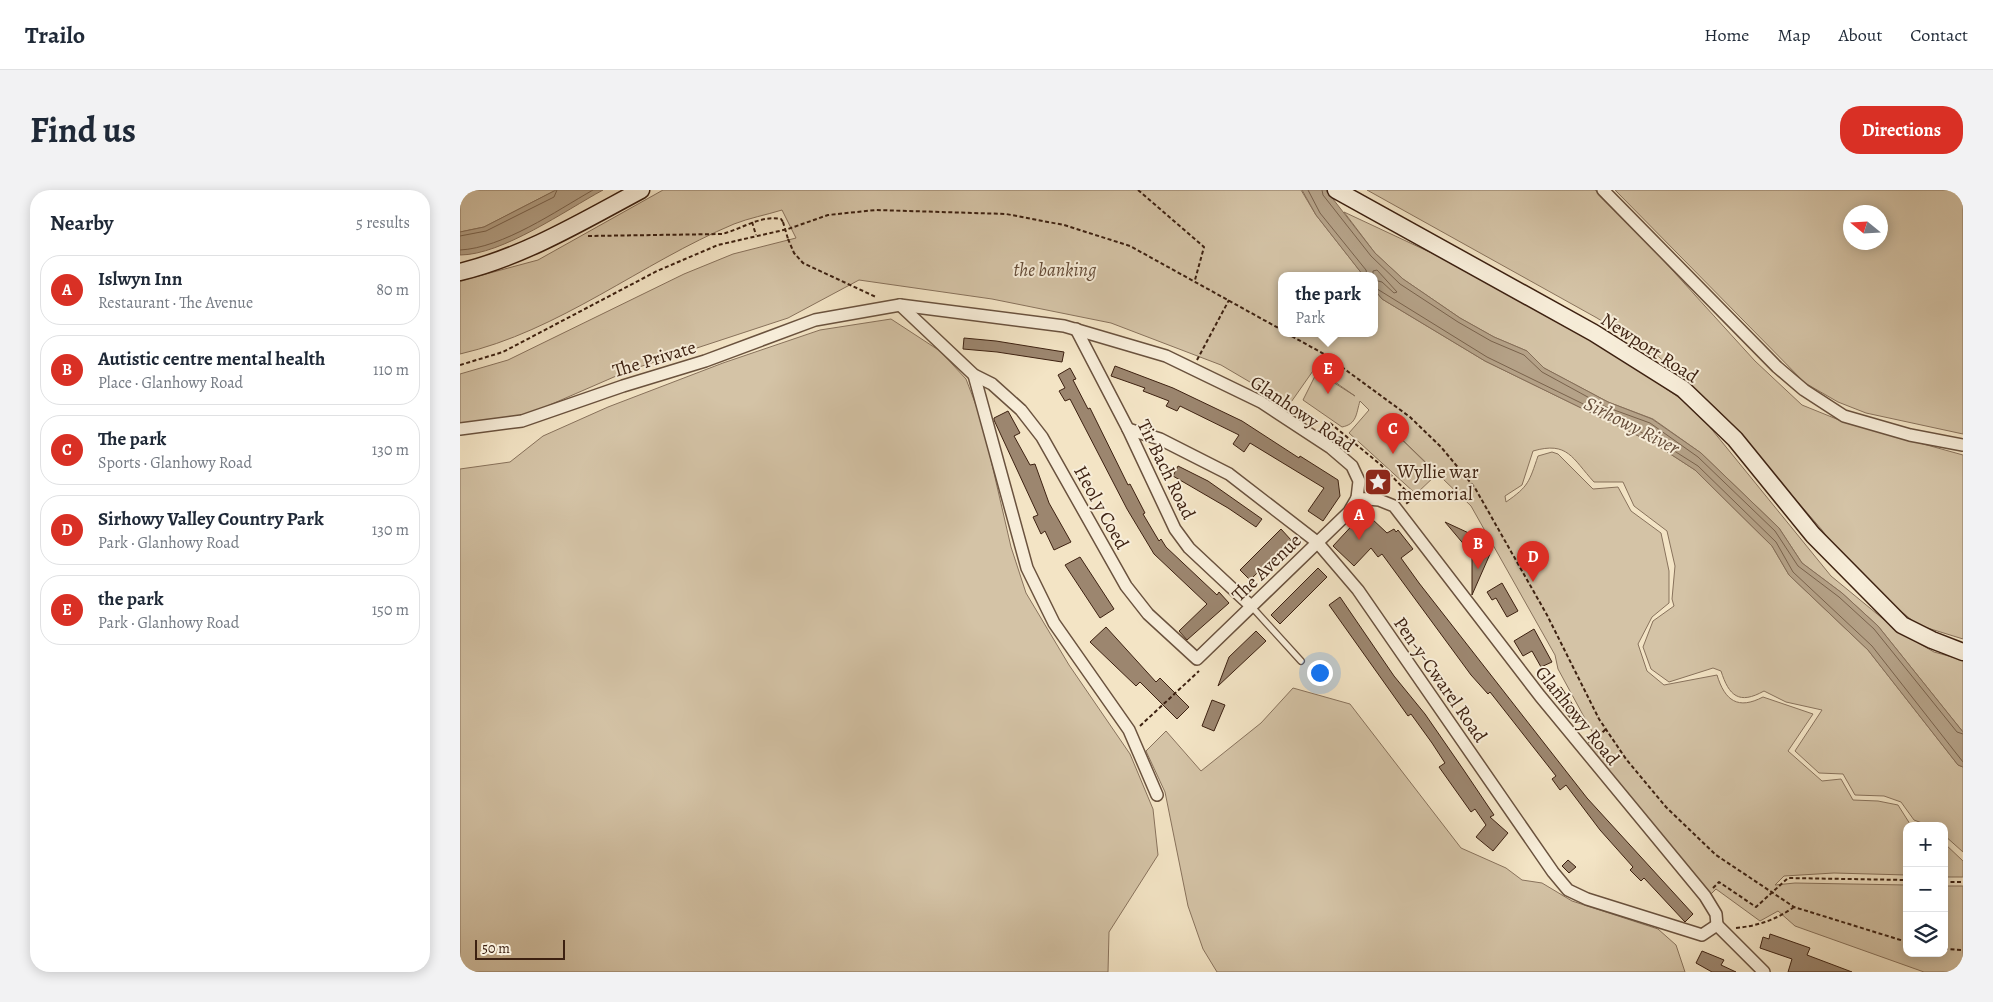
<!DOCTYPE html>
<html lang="en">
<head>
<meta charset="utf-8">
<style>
  body { margin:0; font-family:Alegreya,serif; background:#f2f2f3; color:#1f2937 }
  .controls { position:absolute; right:15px; bottom:15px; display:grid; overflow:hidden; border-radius:10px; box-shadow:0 2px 12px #0003 }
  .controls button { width:45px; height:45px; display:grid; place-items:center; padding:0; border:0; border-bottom:1px solid #e0e1e3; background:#fff; color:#1f2937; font:25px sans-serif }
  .compass { position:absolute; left:1383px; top:15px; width:45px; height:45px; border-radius:50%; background:#fff; box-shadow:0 2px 12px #0003; rotate:288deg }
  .scale { position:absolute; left:15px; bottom:12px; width:90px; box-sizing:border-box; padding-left:5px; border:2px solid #3d2111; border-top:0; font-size:14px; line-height:18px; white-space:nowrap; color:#3d2111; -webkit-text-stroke:4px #f7edd9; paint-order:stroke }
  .you { position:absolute; left:859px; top:482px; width:18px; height:18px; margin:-12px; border:4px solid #fff; border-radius:50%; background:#1a73e8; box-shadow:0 0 0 8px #1a73e833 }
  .badge { display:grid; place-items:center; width:32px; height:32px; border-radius:50%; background:#d93025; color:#fff; font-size:16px; font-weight:700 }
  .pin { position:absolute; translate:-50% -41px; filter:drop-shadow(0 1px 2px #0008) }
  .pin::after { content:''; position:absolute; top:26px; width:18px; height:15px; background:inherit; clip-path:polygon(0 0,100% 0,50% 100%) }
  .popup { position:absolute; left:818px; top:82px; width:100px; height:65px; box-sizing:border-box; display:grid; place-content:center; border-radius:10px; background:#fff; filter:drop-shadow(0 1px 4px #0005); font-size:16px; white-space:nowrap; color:#747a83 }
  .popup b { font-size:19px; color:#1f2937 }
  .popup::after { content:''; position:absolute; left:50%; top:100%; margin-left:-10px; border:10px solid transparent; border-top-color:#fff }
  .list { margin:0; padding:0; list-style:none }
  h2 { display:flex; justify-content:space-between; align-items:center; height:65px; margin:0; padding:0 20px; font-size:21px }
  h2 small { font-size:16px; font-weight:400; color:#747a83 }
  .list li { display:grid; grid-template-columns:32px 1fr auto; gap:15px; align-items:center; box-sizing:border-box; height:70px; margin:0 10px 10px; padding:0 10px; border:1px solid #e0e1e3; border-radius:20px }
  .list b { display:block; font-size:19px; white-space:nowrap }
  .list p { margin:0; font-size:16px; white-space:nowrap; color:#747a83 }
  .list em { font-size:16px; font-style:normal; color:#747a83 }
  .icon { flex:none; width:28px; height:28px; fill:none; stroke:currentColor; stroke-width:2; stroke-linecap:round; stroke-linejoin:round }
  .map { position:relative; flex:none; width:1503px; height:782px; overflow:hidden; border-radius:20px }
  header { display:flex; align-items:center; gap:30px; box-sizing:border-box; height:70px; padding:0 25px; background:#fff; border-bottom:1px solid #e0e1e3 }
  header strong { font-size:24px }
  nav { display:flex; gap:28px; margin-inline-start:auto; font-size:18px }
  .intro { display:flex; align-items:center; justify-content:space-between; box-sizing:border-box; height:120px; padding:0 30px }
  h1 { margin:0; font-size:35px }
  .button { padding:12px 22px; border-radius:20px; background:#d93025; color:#fff; font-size:18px; font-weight:700 }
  main { display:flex; gap:30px; padding:0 30px }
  aside { flex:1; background:#fff; border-radius:20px; box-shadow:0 2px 12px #0003 }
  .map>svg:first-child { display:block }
  .green { fill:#d4c3a6; stroke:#88725c; fill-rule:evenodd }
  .water { fill:#b5a288; stroke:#856e58 }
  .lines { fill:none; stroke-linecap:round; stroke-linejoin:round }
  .shore { stroke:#79624c; stroke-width:1 }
  .building { fill:#9c866f; stroke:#3d2111 }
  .lane-casing { stroke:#6a523e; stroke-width:8 }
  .street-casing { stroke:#6a523e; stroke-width:14 }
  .secondary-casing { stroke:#3d2111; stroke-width:19 }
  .path { stroke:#3d2111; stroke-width:2; stroke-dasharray:4 2.5; stroke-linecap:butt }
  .lane { stroke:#f7edd9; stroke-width:5.5 }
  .street { stroke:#f7edd9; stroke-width:11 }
  .secondary { stroke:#f7edd9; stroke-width:16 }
  .path-bridge { stroke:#3d2111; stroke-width:2; stroke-dasharray:4 2.5; stroke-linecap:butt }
  .labels { text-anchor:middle; stroke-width:4; stroke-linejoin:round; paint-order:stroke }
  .park-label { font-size:19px; font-style:italic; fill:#634a36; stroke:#f7edd9 }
  .street-label { font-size:19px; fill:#3d2111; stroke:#f7edd9 }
  .poi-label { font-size:19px; fill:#3d2111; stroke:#f7edd9; text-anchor:start }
  .water-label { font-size:20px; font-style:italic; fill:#674e3b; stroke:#f7edd9 }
</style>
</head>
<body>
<header>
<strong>Trailo</strong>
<nav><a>Home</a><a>Map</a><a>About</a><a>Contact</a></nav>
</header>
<div class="intro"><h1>Find us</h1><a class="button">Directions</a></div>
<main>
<aside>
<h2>Nearby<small>5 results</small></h2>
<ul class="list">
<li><span class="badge">A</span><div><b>Islwyn Inn</b><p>Restaurant · The Avenue</p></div><em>80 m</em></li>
<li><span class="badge">B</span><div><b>Autistic centre mental health</b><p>Place · Glanhowy Road</p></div><em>110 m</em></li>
<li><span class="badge">C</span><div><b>The park</b><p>Sports · Glanhowy Road</p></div><em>130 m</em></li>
<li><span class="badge">D</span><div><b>Sirhowy Valley Country Park</b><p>Park · Glanhowy Road</p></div><em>130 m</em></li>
<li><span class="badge">E</span><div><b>the park</b><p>Park · Glanhowy Road</p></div><em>150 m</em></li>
</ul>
</aside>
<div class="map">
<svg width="1503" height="782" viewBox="0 0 1503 782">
  <rect width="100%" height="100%" fill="#f3e4c5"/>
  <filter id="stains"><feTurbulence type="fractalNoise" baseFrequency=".004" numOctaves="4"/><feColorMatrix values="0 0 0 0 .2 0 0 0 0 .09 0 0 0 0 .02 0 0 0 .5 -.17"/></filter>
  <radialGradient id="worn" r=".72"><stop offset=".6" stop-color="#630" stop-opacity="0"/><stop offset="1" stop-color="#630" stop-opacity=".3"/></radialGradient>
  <!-- green -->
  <g class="green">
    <polygon points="0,0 96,0 24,37 0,42"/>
    <path d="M203,0H841L856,25L903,85H822V143H914V99L922,109L1025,171L1195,254L1235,280L1312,356L1329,385L1408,460L1498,575L1503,577V662L1484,645V636H1470L1454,630L1441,612L1424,606L1395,605L1383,584L1359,583L1335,561L1362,520L1326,512L1304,501C1279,515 1269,506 1261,481L1253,478L1209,492L1191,479L1183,457L1193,431L1214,416L1212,409L1215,376L1207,341L1174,316L1163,292H1134C1112,268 1108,251 1073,261L1062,295L1045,306L1046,312C1069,296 1069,292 1078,266L1092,262L1098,264L1133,299L1158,297L1171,321L1201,343L1209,381V413L1192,427L1178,454L1187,481L1204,495L1257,485C1265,511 1278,520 1303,507L1353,524L1328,561L1362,591L1381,589L1393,610L1418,611L1438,615L1450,634L1455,636H1447V685L1374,683L1324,686L1315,695L1335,693L1447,695V763H1484V696H1503V782H1464L1335,736L1318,721L1300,731L1256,699L1251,704L1127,554L1135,547L1098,479L1095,465L1011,316L925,233L977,284L956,304L889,243L909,220L900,211C896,224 897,234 882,237L843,210L857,182L895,206L855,178L829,215L761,175L651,133L532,109L399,90L328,128L170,180L62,227L0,236V184L48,170L224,84L273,64L336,48L322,20C306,25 289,28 274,34C181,73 100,141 0,164V91L78,70Z"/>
    <polygon points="907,0 1135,0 1194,60 1295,171 1342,215 1384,232 1503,265 1503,449 1458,435 1438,419 1381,366 1362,340 1261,223 1199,167 1137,128"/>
    <path d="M1155,0H1503V244L1406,223L1378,212L1345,193ZM1390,22H1420V52H1390Z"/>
    <polygon points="884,22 978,66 1091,127 1151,161 1221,209 1249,236 1371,386 1439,442 1474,462 1503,470 1503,542 1418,436 1382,403 1342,373 1319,338 1241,263 1193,229 1148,212 1084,178 1067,161 1034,147 1000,128 943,89 915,63"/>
    <polygon points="431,129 480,161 506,189 522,231 551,357 566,403 609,475 670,564 693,619 698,665 649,742 648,782 0,782 0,279 50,272 83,246 148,217 263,173 360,140"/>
    <polygon points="833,498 890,514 1001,658 1046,678 1062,690 1082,693 1112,711 1198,739 1216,755 1225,782 757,782 743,759 728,716 705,602 686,561 706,541 741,581 801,533"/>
    <polygon points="1484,653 1503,671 1503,687 1484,687"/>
  </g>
  <!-- water -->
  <g class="water">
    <path d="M96,0H143C106,20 42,65 0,65V42L24,37Z"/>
    <polygon points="842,0 866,0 915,63 943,89 1000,128 1034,147 1067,161 1084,178 1148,212 1192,229 1241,263 1319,338 1342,373 1382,403 1418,436 1503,542 1503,577 1498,575 1408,460 1329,385 1312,356 1235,280 1195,254 1025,171 922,109 914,99 914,85 903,85 856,25"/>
  </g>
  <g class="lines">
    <!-- shore -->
    <g class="shore">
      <polyline points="848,0 860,23 906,80 907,85"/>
      <polyline points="862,0 863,5 911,66 940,94 998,132 1031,151 1064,165 1082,182 1146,217 1190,233 1238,267 1315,341 1338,376 1379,407 1414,439 1497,542 1503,544"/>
      <polyline points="0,46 26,41 94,7 97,0"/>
      <path d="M0,60C43,58 96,21 133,0"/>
      <polyline points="913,85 913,81 917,80 937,102 934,103 922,92 914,90"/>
      <polyline points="914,97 1027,167 1197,250 1238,276 1316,352 1333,382 1412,456 1503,572"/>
    </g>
  </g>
  <!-- building -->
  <g class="building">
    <polygon points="504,148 536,151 604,162 602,172 537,162 503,159"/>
    <polygon points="655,176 713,198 782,231 839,268 840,266 878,290 880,306 863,331 848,321 864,298 790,253 784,262 773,254 779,245 720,216 717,221 706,216 709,211 683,201 685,198 651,186"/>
    <polygon points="610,178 616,189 613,190 628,219 630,218 668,295 670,294 685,323 683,324 699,351 701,349 706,357 757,405 759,402 769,413 727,450 719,441 747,414 694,364 667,319 610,209 605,211 599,201 605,198 598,185"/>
    <polygon points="548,221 560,243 554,246 570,275 575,274 589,313 611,352 594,360 585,341 581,344 573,327 578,325 534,230 534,228"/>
    <polygon points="718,276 748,291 802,329 796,337 768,318 713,286"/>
    <polygon points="899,328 911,328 927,343 934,339 936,342 938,340 953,359 941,368 959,393 1127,608 1233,724 1225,732 1184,688 1181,691 1170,680 1173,677 1140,640 1106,595 1100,600 1092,589 1096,586 1030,502 1028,504 1011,485 922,364 918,367 911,358 894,376 873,356"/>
    <polygon points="985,332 1026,351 1030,364 1012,405 1012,364"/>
    <polygon points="821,339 831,350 790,390 780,380"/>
    <polygon points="620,367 654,419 640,428 605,375"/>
    <polygon points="858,378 867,387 820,434 811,425"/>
    <polygon points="1042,393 1058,421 1047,427 1036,408 1032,410 1027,402"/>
    <polygon points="880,407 934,486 965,524 1003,579 1034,625 1030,627 1048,643 1033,661 1016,647 1026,635 1015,619 1011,622 979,577 985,573 972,553 951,524 948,526 869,415"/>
    <polygon points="646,437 696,492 700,488 729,517 717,529 680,492 676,496 630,452"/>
    <polygon points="1074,439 1092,472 1081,477 1072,461 1063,466 1054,451"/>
    <polygon points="796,441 806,451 758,496 769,467"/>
    <polygon points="1101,497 1119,524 1111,529 1090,503"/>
    <polygon points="752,510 765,515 754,541 742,536"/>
    <polygon points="1108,670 1116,677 1109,683 1102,676"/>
    <polygon points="1310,744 1350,758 1347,765 1392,782 1328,782 1332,769 1300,758 1303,747 1309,749"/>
    <polygon points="1242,761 1264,770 1261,775 1276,782 1252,782 1236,773"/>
  </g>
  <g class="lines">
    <!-- lane casing -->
    <g class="lane-casing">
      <polyline id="lane" points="791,416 841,471"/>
    </g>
    <!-- street casing -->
    <g class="street-casing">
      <g id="street">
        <polyline points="1143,0 1317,177 1344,200 1384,226 1450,245 1503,255"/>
        <polyline points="440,115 514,185 532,194 561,220 582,247 666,396 688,424 737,469 889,322 897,308"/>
        <polyline points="616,139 668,239 715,339 729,358 791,416"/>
        <polyline points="514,185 567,378 594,433 669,540 697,605"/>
        <polyline points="0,239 62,231 163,196 245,171 355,130 440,115 604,136 706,166 801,212 871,258 892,276 899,291 897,308 919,310 934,316 1080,506 1245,706 1256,724 1257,735"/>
        <polyline points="668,239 700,249 769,284 857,352 898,400 1093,682 1108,700 1127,709 1242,745 1257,735"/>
        <polyline points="1257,735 1304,782"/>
      </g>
    </g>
    <!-- secondary casing -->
    <g class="secondary-casing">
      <g id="secondary">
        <polyline points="876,0 1134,143 1223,199 1275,249 1353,345 1442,435 1472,450 1503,462"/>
        <path d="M0,82C65,66 123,31 181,0"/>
      </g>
    </g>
    <!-- path -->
    <g class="path">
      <polyline points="678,0 744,57 735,90"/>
      <polyline points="292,32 296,45"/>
      <path d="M128,46L262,44C282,39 300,25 321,29L323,32"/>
      <polyline points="328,49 334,63 343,73 416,107"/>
      <polyline points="826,143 864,164 950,227 981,257 1015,298 1087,425 1139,529 1166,569 1206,617 1256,665 1334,717 1447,752"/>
      <polyline points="737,170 769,110"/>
      <polyline points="0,175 43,162 197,81 258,55 328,39 368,25 416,20 546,24 604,35 670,56 822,140"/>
      <polyline points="870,233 921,275 953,308 946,314"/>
      <polyline points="680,536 739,481"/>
      <polyline points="1133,551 1146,539"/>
      <polyline points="1484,692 1503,692"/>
      <polyline points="1253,698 1259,692 1296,717 1328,688 1447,690"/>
      <path d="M1276,738C1297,736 1316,730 1334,717"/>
      <polyline points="1484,759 1503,760"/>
    </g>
    <!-- lane -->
    <use href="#lane" class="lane"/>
    <!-- street -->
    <use href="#street" class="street"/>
    <!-- secondary -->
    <use href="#secondary" class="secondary"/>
    <!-- path-bridge -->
    <polyline class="path-bridge" points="323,32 328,49"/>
  </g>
  <!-- icons -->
  <defs>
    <g id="sight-square" transform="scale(1.4375)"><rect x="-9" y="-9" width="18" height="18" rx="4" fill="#8f2418" stroke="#f7edd9"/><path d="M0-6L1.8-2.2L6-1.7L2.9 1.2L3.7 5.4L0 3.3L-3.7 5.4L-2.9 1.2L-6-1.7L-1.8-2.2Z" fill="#fff"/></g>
  </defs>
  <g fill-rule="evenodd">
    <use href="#sight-square" x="918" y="292"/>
  </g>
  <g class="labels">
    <!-- park labels -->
    <g class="park-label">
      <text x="595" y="86">the banking</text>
    </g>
    <!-- street labels -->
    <g class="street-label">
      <text transform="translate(1190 157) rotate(33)" y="7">Newport Road</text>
      <text transform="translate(194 168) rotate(-17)" y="7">The Private</text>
      <text transform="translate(843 223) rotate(34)" y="7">Glanhowy Road</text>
      <text transform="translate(707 279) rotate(64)" y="7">Tir Bach Road</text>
      <text transform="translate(642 317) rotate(61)" y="7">Heol y Coed</text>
      <text transform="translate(806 377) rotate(-44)" y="7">The Avenue</text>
      <text transform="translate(981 489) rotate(55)" y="7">Pen-y-Cwarel Road</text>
      <text transform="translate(1118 525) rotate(51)" y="7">Glanhowy Road</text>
    </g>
    <!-- poi labels -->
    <g class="poi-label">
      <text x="937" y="288">Wyllie war<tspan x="937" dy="22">memorial</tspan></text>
    </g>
    <!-- water labels -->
    <g class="water-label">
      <text transform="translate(1172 235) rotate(27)" y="7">Sirhowy River</text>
    </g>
  </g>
  <rect width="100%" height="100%" filter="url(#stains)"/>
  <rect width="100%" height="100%" fill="url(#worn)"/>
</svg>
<div class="controls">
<button>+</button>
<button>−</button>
<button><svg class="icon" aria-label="layers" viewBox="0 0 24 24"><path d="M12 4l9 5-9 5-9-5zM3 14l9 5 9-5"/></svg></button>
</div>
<svg class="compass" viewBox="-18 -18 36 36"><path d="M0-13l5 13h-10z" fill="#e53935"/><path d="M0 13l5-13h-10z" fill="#747a83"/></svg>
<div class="scale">50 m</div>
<div class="you"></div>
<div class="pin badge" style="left:899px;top:350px">A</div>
<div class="pin badge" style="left:1018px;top:379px">B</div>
<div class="pin badge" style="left:933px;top:264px">C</div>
<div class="pin badge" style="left:1073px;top:392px">D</div>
<div class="pin badge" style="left:868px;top:204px">E</div>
<div class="popup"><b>the park</b>Park</div>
</div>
</main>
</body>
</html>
